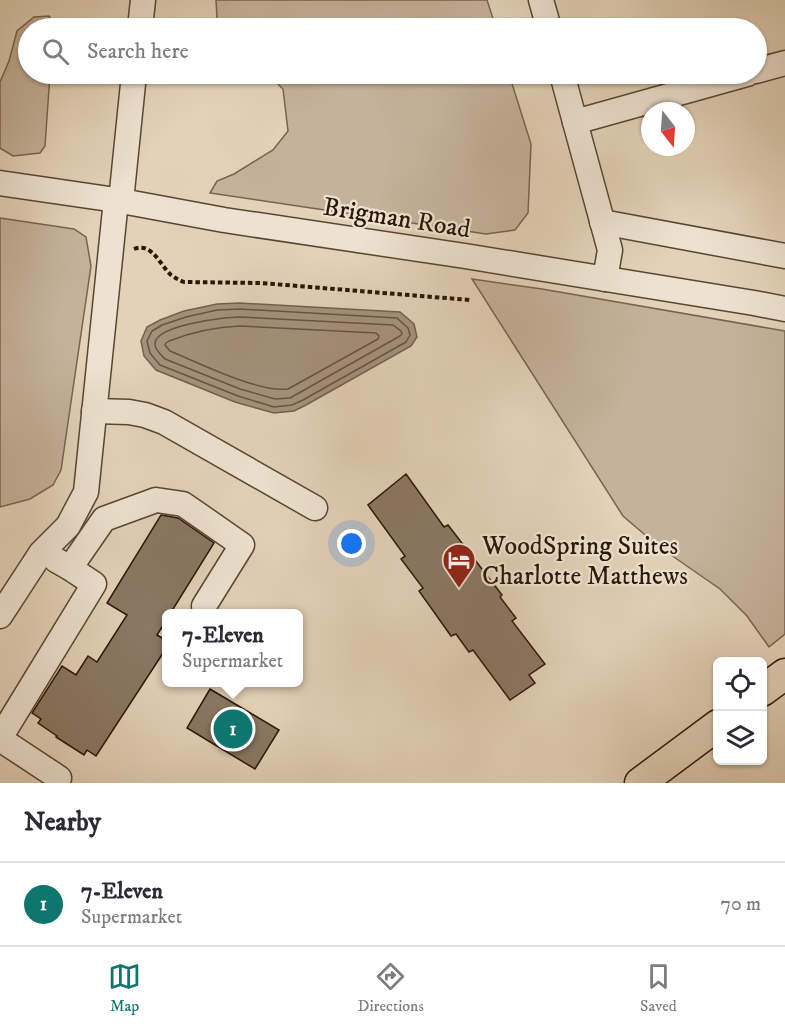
<!DOCTYPE html>
<html lang="en">
<head>
<meta charset="utf-8">
<style>
  body { margin:0; font-family:"IM FELL DW Pica",serif; background:#f7f7f7; color:#2b2b33 }
  .controls { position:absolute; right:18px; bottom:18px; display:grid; overflow:hidden; border-radius:9px; box-shadow:0 2px 4px #0004 }
  .controls button { width:54px; height:54px; display:grid; place-items:center; padding:0; border:0; border-bottom:2px solid #e1e1e2; background:#fff; color:#2b2b33; font:30px sans-serif }
  .compass { position:absolute; left:641px; top:102px; width:54px; height:54px; border-radius:50%; background:#fff; box-shadow:0 2px 4px #0004; rotate:163deg }
  .you { position:absolute; left:352px; top:544px; width:21px; height:21px; margin:-15px; border:4px solid #fff; border-radius:50%; background:#1a73e8; box-shadow:0 0 0 9px #1a73e833 }
  .badge { display:grid; place-items:center; width:39px; height:39px; border-radius:50%; background:#0f766e; color:#fff; font-size:20px; font-weight:700 }
  .pin { position:absolute; translate:-50% -50%; border:3px solid #fff; box-shadow:0 2px 6px #0006 }
  .popup { position:absolute; left:162px; top:609px; width:141px; height:78px; box-sizing:border-box; display:grid; place-content:center; border-radius:9px; background:#fff; filter:drop-shadow(0 2px 4px #0005); font-size:20px; white-space:nowrap; color:#7c7c81 }
  .popup b { font-size:22px; color:#2b2b33 }
  .popup::after { content:''; position:absolute; left:50%; top:100%; margin-left:-12px; border:12px solid transparent; border-top-color:#fff }
  .list { margin:0; padding:0; list-style:none }
  h2 { display:flex; justify-content:space-between; align-items:center; height:78px; margin:0; padding:0 24px; font-size:26px }
  h2 small { font-size:20px; font-weight:400; color:#7c7c81 }
  .list li { display:grid; grid-template-columns:39px 1fr auto; gap:18px; align-items:center; box-sizing:border-box; height:84px; padding:0 24px; border-top:2px solid #e1e1e2 }
  .list b { display:block; font-size:22px; white-space:nowrap }
  .list p { margin:0; font-size:20px; white-space:nowrap; color:#7c7c81 }
  .list em { font-size:20px; font-style:normal; color:#7c7c81 }
  .icon { flex:none; width:33px; height:33px; fill:none; stroke:currentColor; stroke-width:2; stroke-linecap:round; stroke-linejoin:round }
  .map { position:relative; flex:none; width:785px; height:783px; overflow:hidden }
  .search { position:absolute; background:#fff; box-shadow:0 2px 4px #0004; left:18px; right:18px; top:18px; height:66px; display:flex; align-items:center; gap:15px; box-sizing:border-box; padding:0 21px; border-radius:33px; color:#7c7c81; font-size:22px }
  .sheet { height:162px; background:#fff }
  nav { display:flex; justify-content:space-around; align-items:center; box-sizing:border-box; height:84px; border-top:2px solid #e1e1e2; background:#fff; font-size:16px; color:#7c7c81 }
  nav a { display:grid; justify-items:center; gap:3px }
  nav .on { color:#0f766e }
  .map>svg:first-child { display:block }
  .green { fill:#c4b29a; stroke:#776450; stroke-width:1.5 }
  .water { fill:#a4927c; stroke:#73614d; stroke-width:1.5 }
  .lines { fill:none; stroke-linecap:round; stroke-linejoin:round }
  .shore { stroke:#675442; stroke-width:1.5 }
  .building { fill:#8a7863; stroke:#2a1707; stroke-width:1.5 }
  .minor-casing { stroke:#584633; stroke-width:27 }
  .major-casing { stroke:#2a1707; stroke-width:33 }
  .path { stroke:#2a1707; stroke-width:4; stroke-dasharray:4.5 3; stroke-linecap:butt }
  .minor { stroke:#ede2d1; stroke-width:24 }
  .major { stroke:#e3d2b8; stroke-width:30 }
  .labels { text-anchor:middle; stroke-width:4.5; stroke-linejoin:round; paint-order:stroke }
  .street-label { font-size:26px; fill:#2a1707; stroke:#ede2d1 }
  .poi-label { font-size:26px; fill:#2a1707; stroke:#ede2d1; text-anchor:start }
</style>
</head>
<body>
<div class="map">
<svg width="785" height="783" viewBox="0 0 785 783">
  <rect width="100%" height="100%" fill="#e3d2b8"/>
  <filter id="stains"><feTurbulence type="fractalNoise" baseFrequency=".00333" numOctaves="4"/><feColorMatrix values="0 0 0 0 .2 0 0 0 0 .09 0 0 0 0 .02 0 0 0 .5 -.17"/></filter>
  <radialGradient id="worn" r=".72"><stop offset=".6" stop-color="#630" stop-opacity="0"/><stop offset="1" stop-color="#630" stop-opacity=".3"/></radialGradient>
  <!-- green -->
  <g class="green">
    <polygon points="216,0 487,0 496,28 226,28 217,18"/>
    <polygon points="49,16 54,24 54,28 28,28 28,74 50,74 45,146 40,153 13,156 0,148 0,82 9,61 17,31 34,17"/>
    <polygon points="268,74 509,74 531,144 528,213 515,230 486,234 210,193 217,181 234,174 273,150 288,131 283,89"/>
    <polygon points="0,218 74,229 86,237 91,266 61,470 53,485 30,499 0,507"/>
    <polygon points="472,279 542,289 785,331 785,634 769,647 747,616 720,589 658,546 623,516"/>
  </g>
  <!-- water -->
  <polygon class="water" points="240,303 400,312 414,324 417,337 411,346 306,405 294,411 274,413 235,402 156,370 144,356 141,341 147,327 160,320 184,311 217,304"/>
  <g class="lines">
    <!-- shore -->
    <g class="shore">
      <polygon points="240,309 397,318 408,328 410,335 406,342 303,400 292,405 274,407 238,396 160,365 150,353 147,341 152,331 162,325 186,317 217,310"/>
      <path d="M240,317L393,325L401,331L402,334L400,336L290,398L275,399L240,389L165,359C161,355 154,349 155,343C157,325 225,317 240,317Z"/>
      <path d="M240,326L376,333L379,336L378,339L288,389C259,393 199,363 170,351L165,345L166,343L169,341C192,332 215,327 240,326Z"/>
    </g>
  </g>
  <!-- building -->
  <g class="building">
    <polygon points="406,474 444,527 448,525 502,595 500,597 516,618 512,621 545,664 529,675 535,683 510,700 473,650 469,652 456,634 451,636 419,591 423,588 401,559 405,556 368,505"/>
    <polygon points="161,515 178,518 214,543 170,614 167,614 167,619 157,635 167,641 167,647 96,756 87,750 84,755 56,737 57,736 38,723 41,719 32,713 62,666 76,675 88,656 97,662 127,615 107,603"/>
    <polygon points="210,689 279,730 255,769 187,728"/>
  </g>
  <g class="lines">
    <!-- minor casing -->
    <g class="minor-casing">
      <g id="minor">
        <polyline points="541,0 549,28"/>
        <polyline points="140,28 143,0"/>
        <polyline points="756,71 785,63"/>
        <polyline points="562,74 575,122"/>
        <polyline points="0,183 116,200 224,220 465,256 754,303 785,309"/>
        <polyline points="121,201 134,74"/>
        <polyline points="602,222 785,256"/>
        <polyline points="605,279 610,250 575,122 747,74"/>
        <polyline points="94,411 129,412 145,415 164,422 315,508"/>
        <polyline points="70,568 104,519 156,500 183,504 242,545 204,606"/>
        <polyline points="0,616 41,553 68,526 86,492 116,200"/>
        <polyline points="0,738 94,584 70,568 56,560"/>
        <polyline points="0,739 59,778"/>
      </g>
    </g>
    <!-- major casing -->
    <g class="major-casing">
      <g id="major">
        <polyline points="762,691 785,674"/>
        <polyline points="640,783 718,725"/>
      </g>
    </g>
    <!-- path -->
    <path class="path" d="M134,249C152,242 160,265 171,275C175,278 179,280 184,282L261,283L470,300"/>
    <!-- minor -->
    <use href="#minor" class="minor"/>
    <!-- major -->
    <use href="#major" class="major"/>
  </g>
  <!-- icons -->
  <defs>
    <g id="hotel-pin" transform="scale(1.725)"><path d="M0 17L-7.5 6A9.5 9.5 0 1 1 7.5 6Z" fill="#8f2418" stroke="#ede2d1"/><path d="M-6-4.5h1.5V1H6V5H4.5V3h-9V5H-6ZM-4 0a1.8 1.8 0 1 1 3.6 0ZM.5 0V-2.5h3Q6-2.5 6 0Z" fill="#fff"/></g>
  </defs>
  <g fill-rule="evenodd">
    <use href="#hotel-pin" x="459" y="560"/>
  </g>
  <g class="labels">
    <!-- street labels -->
    <g class="street-label">
      <text transform="translate(397 217) rotate(9)" y="9">Brigman Road</text>
    </g>
    <!-- poi labels -->
    <g class="poi-label">
      <text x="482" y="554">WoodSpring Suites<tspan x="482" dy="30">Charlotte Matthews</tspan></text>
    </g>
  </g>
  <rect width="100%" height="100%" filter="url(#stains)"/>
  <rect width="100%" height="100%" fill="url(#worn)"/>
</svg>
<div class="controls">
<button><svg class="icon" aria-label="locate" viewBox="0 0 24 24"><circle cx="12" cy="12" r="6"/><path d="M12 2v4M12 18v4M2 12h4M18 12h4"/></svg></button>
<button><svg class="icon" aria-label="layers" viewBox="0 0 24 24"><path d="M12 4l9 5-9 5-9-5zM3 14l9 5 9-5"/></svg></button>
</div>
<svg class="compass" viewBox="-18 -18 36 36"><path d="M0-13l5 13h-10z" fill="#e53935"/><path d="M0 13l5-13h-10z" fill="#7c7c81"/></svg>
<div class="you"></div>
<div class="pin badge" style="left:233px;top:729px">1</div>
<div class="popup"><b>7-Eleven</b>Supermarket</div>
<div class="search"><svg class="icon" aria-label="search" viewBox="0 0 24 24"><circle cx="10" cy="10" r="6"/><path d="M15 15l6 6"/></svg>Search here</div>
</div>
<section class="sheet">
<h2>Nearby<small></small></h2>
<ul class="list">
<li><span class="badge">1</span><div><b>7-Eleven</b><p>Supermarket</p></div><em>70 m</em></li>
</ul>
</section>
<nav>
<a class="on"><svg class="icon" aria-label="map" viewBox="0 0 24 24"><path d="M3 6l6-2 6 2 6-2v14l-6 2-6-2-6 2zM9 4v14M15 6v14"/></svg>Map</a>
<a><svg class="icon" aria-label="directions" viewBox="0 0 24 24"><path d="M12 3l9 9-9 9-9-9zM9 14v-3h6M13 9l2 2-2 2"/></svg>Directions</a>
<a><svg class="icon" aria-label="saved" viewBox="0 0 24 24"><path d="M7 4h10v16l-5-4-5 4z"/></svg>Saved</a>
</nav>
</body>
</html>
